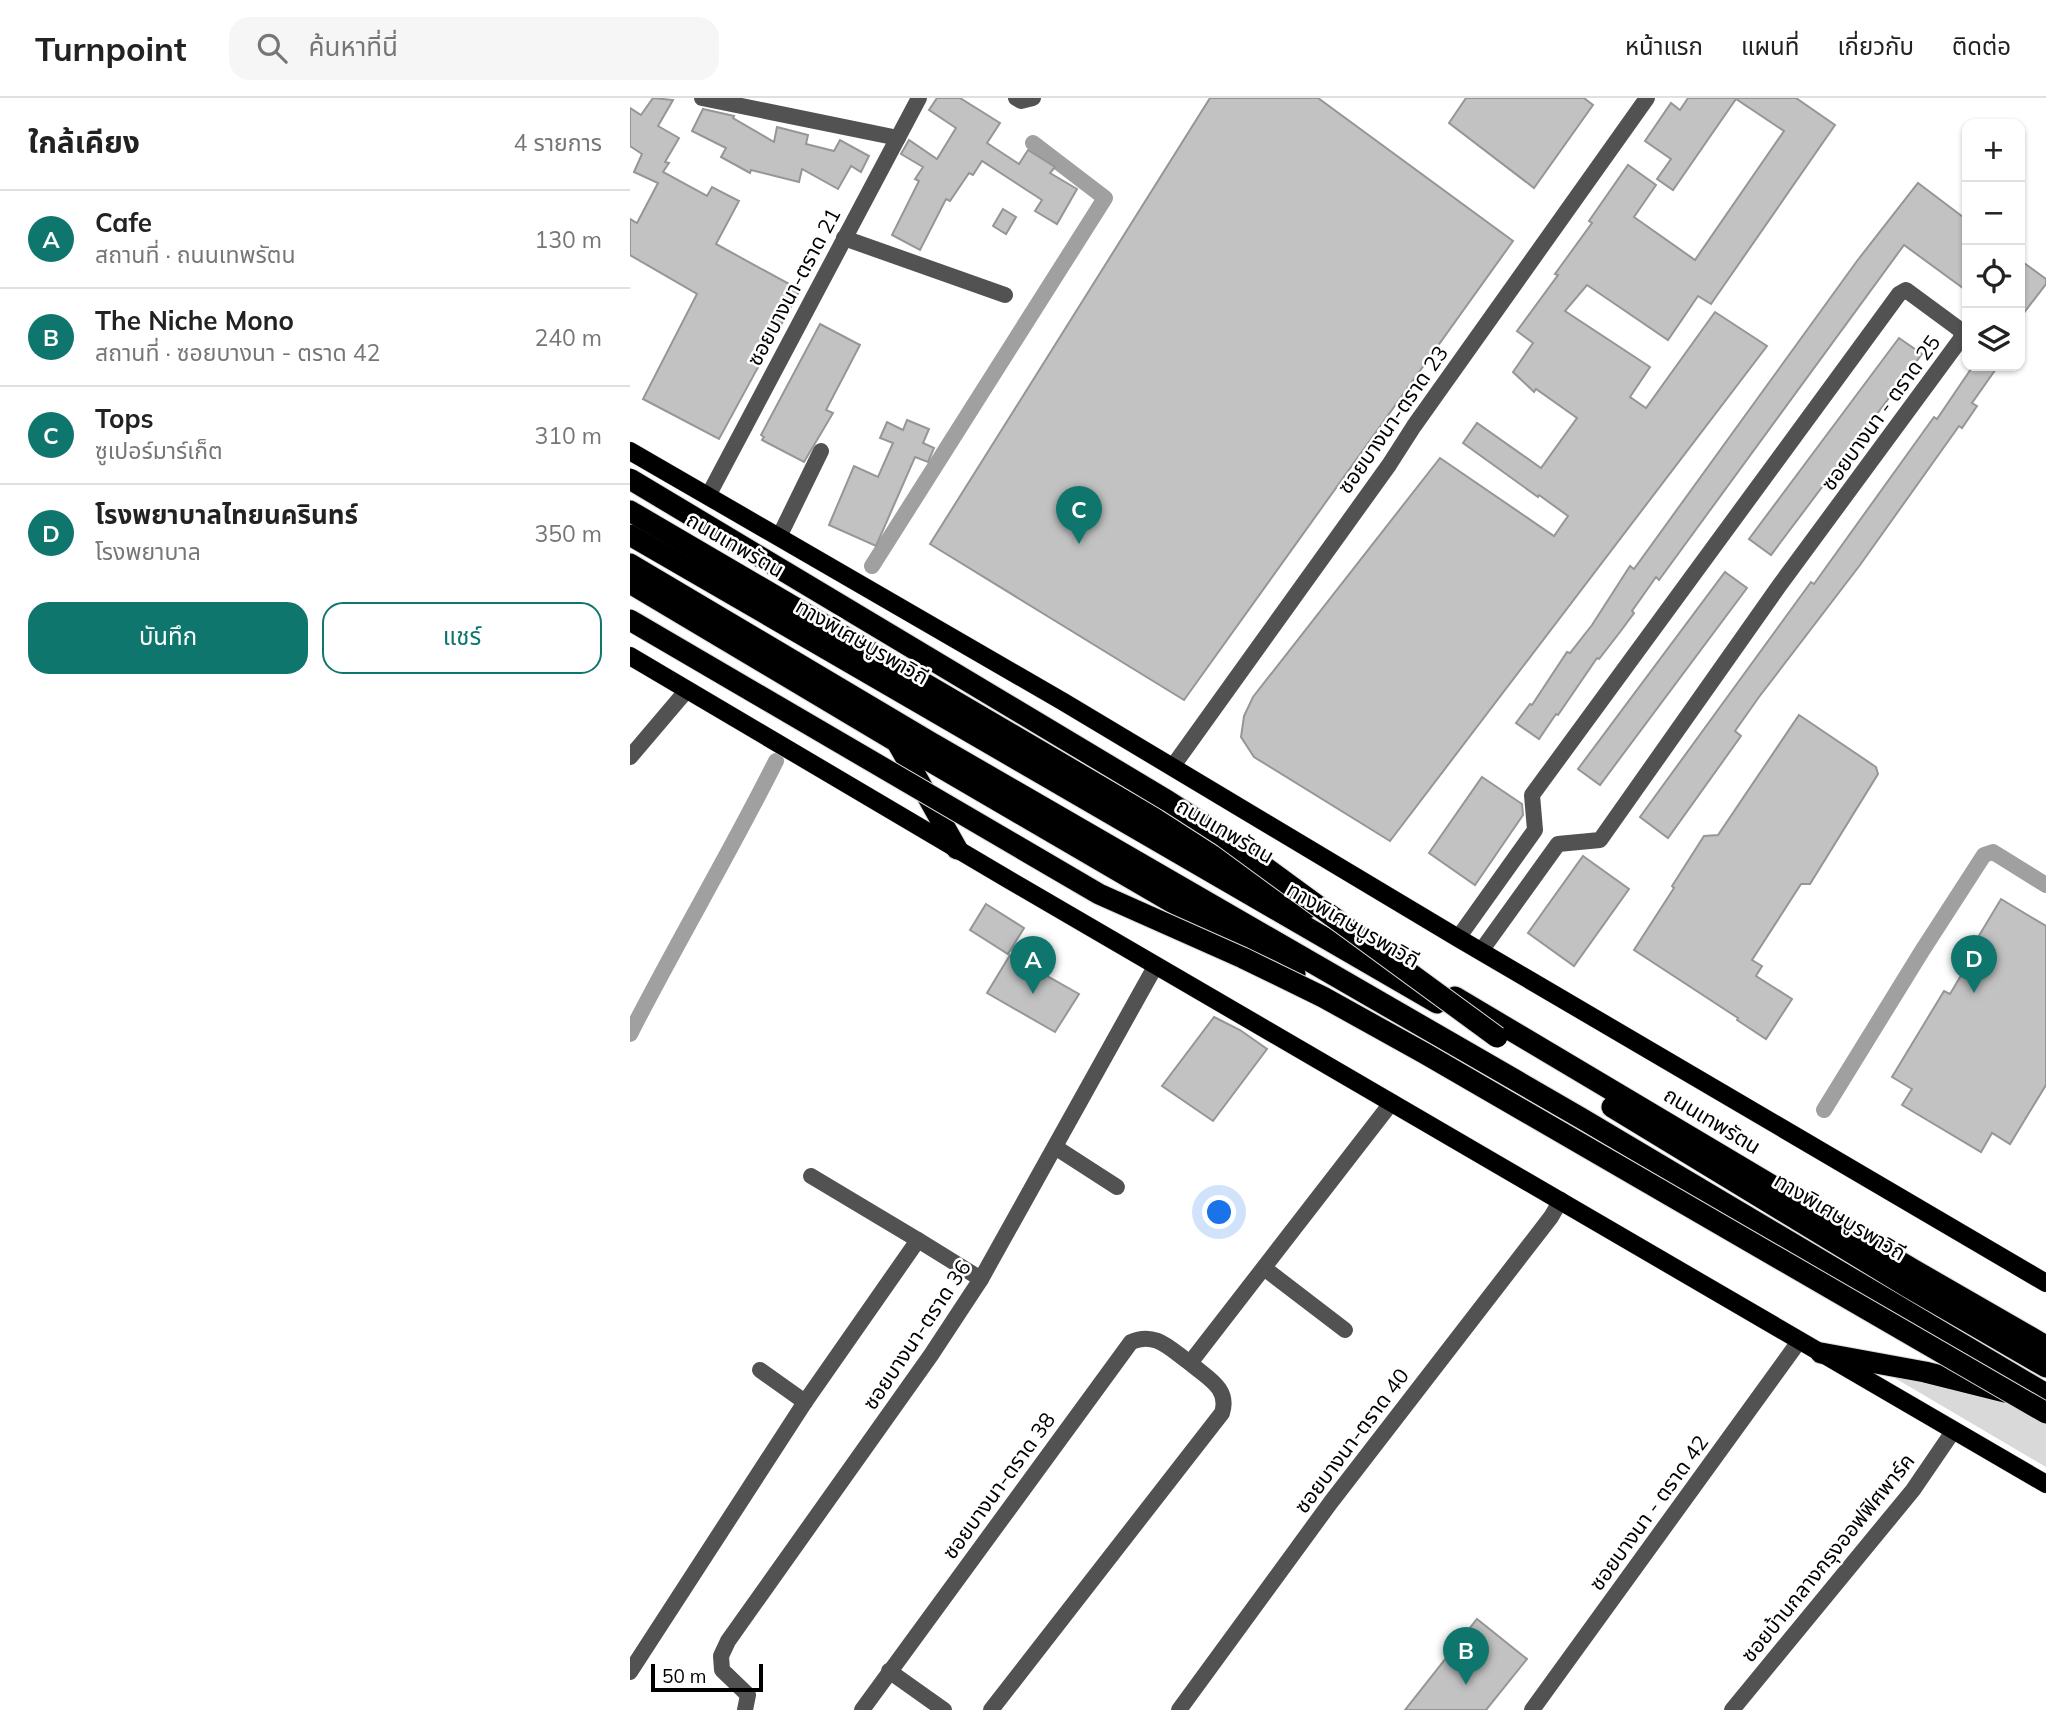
<!DOCTYPE html>
<html lang="th">
<head>
<meta charset="utf-8">
<style>
  body { margin:0; font-family:Mulish,"Noto Sans Thai",sans-serif; background:#f6f6f6; color:#222 }
  .controls { position:absolute; right:21px; top:21px; display:grid; overflow:hidden; border-radius:14px; box-shadow:0 2px 5px #0004 }
  .controls button { width:63px; height:63px; display:grid; place-items:center; padding:0; border:0; border-bottom:2px solid #e0e0e0; background:#fff; color:#222; font:35px sans-serif }
  .scale { position:absolute; left:21px; bottom:18px; width:112px; box-sizing:border-box; padding-left:7px; border:4px solid #000; border-top:0; font-size:19px; line-height:24px; white-space:nowrap; color:#000; -webkit-text-stroke:5px #fff; paint-order:stroke }
  .you { position:absolute; left:590px; top:1115px; width:24px; height:24px; margin:-18px; border:5px solid #fff; border-radius:50%; background:#1a73e8; box-shadow:0 0 0 10px #1a73e833 }
  .badge { display:grid; place-items:center; width:46px; height:46px; border-radius:50%; background:#0f766e; color:#fff; font-size:23px; font-weight:700 }
  .pin { position:absolute; translate:-50% -58px; filter:drop-shadow(0 2px 4px #0008) }
  .pin::after { content:''; position:absolute; top:37px; width:24px; height:21px; background:inherit; clip-path:polygon(0 0,100% 0,50% 100%) }
  .list { margin:0; padding:0; list-style:none }
  h2 { display:flex; justify-content:space-between; align-items:center; height:91px; margin:0; padding:0 28px; font-size:30px }
  h2 small { font-size:23px; font-weight:400; color:#767676 }
  .list li { display:grid; grid-template-columns:46px 1fr auto; gap:21px; align-items:center; box-sizing:border-box; height:98px; padding:0 28px; border-top:2px solid #e0e0e0 }
  .list b { display:block; font-size:26px; white-space:nowrap }
  .list p { margin:0; font-size:23px; white-space:nowrap; color:#767676 }
  .list em { font-size:23px; font-style:normal; color:#767676 }
  .actions { display:flex; gap:14px; padding:21px 28px }
  .actions a { flex:1; padding:16px 0; border:2px solid #0f766e; border-radius:21px; text-align:center; font-size:24px; color:#0f766e }
  .actions .main { background:#0f766e; color:#fff }
  .icon { flex:none; width:38px; height:38px; fill:none; stroke:currentColor; stroke-width:2; stroke-linecap:round; stroke-linejoin:round }
  .map { position:relative; flex:none; width:1416px; height:1612px; overflow:hidden }
  header { display:flex; align-items:center; gap:42px; box-sizing:border-box; height:98px; padding:0 35px; background:#fff; border-bottom:2px solid #e0e0e0 }
  header strong { font-size:33px }
  nav { display:flex; gap:38px; margin-inline-start:auto; font-size:24px }
  .search { width:490px; height:63px; background:#f6f6f6; display:flex; align-items:center; gap:18px; box-sizing:border-box; padding:0 24px; border-radius:21px; color:#767676; font-size:26px }
  main { display:flex }
  aside { flex:1; background:#fff }
  .map>svg:first-child { display:block }
  .green { fill:#d9d9d9 }
  .lines { fill:none; stroke-linecap:round; stroke-linejoin:round }
  .canal { stroke:#a0a0a0; stroke-width:16 }
  .building { fill:#c2c2c2; stroke:#969696; stroke-width:2 }
  .major-casing { stroke:#dbdbdb; stroke-width:19 }
  .highway-casing { stroke:#dbdbdb; stroke-width:23 }
  .minor { stroke:#525252; stroke-width:16 }
  .major { stroke:#000; stroke-width:18 }
  .highway { stroke:#000; stroke-width:21 }
  .highway-bridge-casing { stroke:#dbdbdb; stroke-width:23; stroke-linecap:butt }
  .highway-bridge { stroke:#000; stroke-width:21 }
  .labels { text-anchor:middle; stroke-width:5; stroke-linejoin:round; paint-order:stroke }
  .street-label { font-size:21px; fill:#000; stroke:#fff }
</style>
</head>
<body>
<header>
<strong>Turnpoint</strong>
<div class="search"><svg class="icon" aria-label="search" viewBox="0 0 24 24"><circle cx="10" cy="10" r="6"/><path d="M15 15l6 6"/></svg>ค้นหาที่นี่</div>
<nav><a>หน้าแรก</a><a>แผนที่</a><a>เกี่ยวกับ</a><a>ติดต่อ</a></nav>
</header>
<main>
<aside>
<h2>ใกล้เคียง<small>4 รายการ</small></h2>
<ul class="list">
<li><span class="badge">A</span><div><b>Cafe</b><p>สถานที่ · ถนนเทพรัตน</p></div><em>130 m</em></li>
<li><span class="badge">B</span><div><b>The Niche Mono</b><p>สถานที่ · ซอยบางนา - ตราด 42</p></div><em>240 m</em></li>
<li><span class="badge">C</span><div><b>Tops</b><p>ซูเปอร์มาร์เก็ต</p></div><em>310 m</em></li>
<li><span class="badge">D</span><div><b>โรงพยาบาลไทยนครินทร์</b><p>โรงพยาบาล</p></div><em>350 m</em></li>
</ul>
<div class="actions"><a class="main">บันทึก</a><a>แชร์</a></div>
</aside>
<div class="map">
<svg width="1416" height="1612" viewBox="0 0 1416 1612">
  <rect width="100%" height="100%" fill="#fff"/>
  <!-- green -->
  <polygon class="green" points="1258,1276 1353,1293 1416,1323 1416,1369"/>
  <g class="lines">
    <!-- canal -->
    <g class="canal">
      <polyline points="242,468 475,100 403,45"/>
      <path d="M0,936C47,844 100,755 146,663"/>
      <polyline points="1194,1012 1292,853 1354,757 1363,754 1416,787"/>
    </g>
  </g>
  <!-- building -->
  <g class="building">
    <polygon points="23,0 43,2 28,28 49,40 35,64 39,65 33,74 77,98 82,89 109,103 86,146 170,192 89,341 13,301 67,196 0,157 0,121 7,125 28,85 4,74 12,56 0,48 0,10 11,17"/>
    <polygon points="307,0 330,0 370,25 357,45 389,66 398,52 425,69 420,75 447,91 427,126 405,113 412,102 352,63 343,77 339,75 320,103 316,101 290,152 262,137 289,83 285,81 293,69 271,56 279,42 307,61 326,30 299,12"/>
    <polygon points="580,0 688,0 883,143 554,602 300,446"/>
    <polygon points="836,0 954,0 963,7 904,90 819,25"/>
    <polygon points="1058,0 1166,0 1205,27 1081,206 1068,198 1038,242 957,187 935,213 1020,269 1000,299 1016,310 1085,214 1137,248 760,743 624,659 611,639 614,618 623,599 810,360 924,438 938,418 909,397 908,399 833,345 847,325 911,370 947,320 906,291 904,294 883,274 903,245 887,233 928,177 925,176 962,125 959,123 998,67 1026,87 1004,119 1065,162 1154,33 1106,1 1043,92 1027,81 1041,61 1015,43 1041,5 1050,12"/>
    <polygon points="73,11 104,18 103,20 144,44 147,29 178,37 176,46 204,53 210,42 239,58 231,74 221,68 208,91 172,71 169,84 121,72 120,75 91,59 96,50 62,33"/>
    <polygon points="1288,85 1337,122 1337,193 1274,147 1029,482 1026,479 1002,513 1004,515 990,534 969,561 967,560 928,617 926,616 909,641 886,625 900,606 902,607 937,554 940,555 962,527 1000,468 1004,471 1227,163"/>
    <polygon points="373,111 386,119 376,136 363,128"/>
    <polygon points="1390,162 1416,181 1416,186 1390,220"/>
    <polygon points="190,226 230,247 196,312 203,315 174,364 132,342 134,339 131,337"/>
    <polygon points="1269,240 1292,256 1141,457 1119,441"/>
    <polygon points="1343,268 1368,268 1342,305 1347,308 1332,330 1329,328 1230,467 1129,599 1105,633 1111,638 1038,740 1010,719 1181,484 1184,486 1304,319 1307,321"/>
    <polygon points="277,322 299,331 293,345 304,350 298,364 285,359 246,448 199,427 224,368 248,379 263,345 250,340 257,324 273,332"/>
    <polygon points="1095,474 1117,490 970,687 948,671"/>
    <polygon points="1169,617 1246,669 1248,676 1180,786 1171,786 1122,862 1132,868 1126,878 1162,901 1136,941 1107,922 1108,920 1004,852 1044,790 1042,788 1074,738 1088,737"/>
    <polygon points="852,679 892,706 893,717 845,787 799,755"/>
    <polygon points="953,758 999,791 944,868 898,835"/>
    <polygon points="1371,801 1416,828 1416,987 1380,1046 1362,1035 1351,1054 1272,1007 1282,991 1262,979 1314,893 1320,896 1345,854 1341,851"/>
    <polygon points="356,806 394,830 378,856 340,832"/>
    <polygon points="380,857 449,896 425,934 357,895"/>
    <polygon points="584,919 610,932 637,951 583,1023 532,988"/>
    <polygon points="847,1521 897,1561 856,1612 775,1612"/>
  </g>
  <g class="lines">
    <!-- major casing -->
    <g class="major-casing">
      <g id="major">
        <polyline points="0,353 432,603 828,840 1416,1185"/>
        <polyline points="0,558 381,783 1416,1386"/>
      </g>
    </g>
    <!-- highway casing -->
    <g class="highway-casing">
      <g id="highway">
        <polyline points="0,413 678,810"/>
        <polyline points="0,437 807,905"/>
        <polyline points="0,466 300,644 951,1020 1416,1296"/>
        <polyline points="0,485 267,644 665,876"/>
        <polyline points="268,646 327,751"/>
        <polyline points="825,899 1284,1172 1416,1248"/>
        <polyline points="982,1009 1278,1189 1416,1269"/>
        <polyline points="1191,1255 1295,1274 1375,1294"/>
      </g>
    </g>
    <!-- minor -->
    <g class="minor">
      <polyline points="72,0 268,40"/>
      <polyline points="386,0 391,3 403,0"/>
      <polyline points="214,140 375,197"/>
      <polyline points="78,398 289,0"/>
      <polyline points="149,439 191,353"/>
      <polyline points="0,659 57,592"/>
      <polyline points="543,668 759,367 784,328 1017,0"/>
      <polyline points="828,840 905,732 902,697 1269,196 1276,192 1329,231 1332,236 1330,242 1149,488 970,742 928,746 851,853"/>
      <polyline points="425,1049 487,1089"/>
      <polyline points="181,1078 288,1142"/>
      <polyline points="634,1170 715,1232"/>
      <polyline points="130,1272 175,1304"/>
      <polyline points="259,1573 314,1612"/>
      <polyline points="0,1574 175,1304 288,1142 351,1181"/>
      <polyline points="115,1612 118,1597 92,1572 91,1558 98,1543 301,1257 351,1181 526,867"/>
      <path d="M232,1612L501,1244C526,1233 540,1251 560,1265"/>
      <path d="M361,1612L592,1315C600,1290 577,1280 560,1265L762,1004"/>
      <polyline points="549,1612 701,1404 921,1119 931,1102"/>
      <polyline points="902,1612 1170,1242"/>
      <polyline points="1102,1612 1283,1392 1324,1332"/>
    </g>
    <!-- major -->
    <use href="#major" class="major"/>
    <!-- highway -->
    <use href="#highway" class="highway"/>
    <!-- highway-bridge casing -->
    <g class="highway-bridge-casing">
      <g id="highway-bridge">
        <polyline points="0,381 538,703 594,739 867,939"/>
        <polyline points="0,522 469,796 613,860 693,899 794,955 1416,1315"/>
      </g>
    </g>
    <!-- highway-bridge -->
    <use href="#highway-bridge" class="highway-bridge"/>
  </g>
  <g class="labels">
    <!-- street labels -->
    <g class="street-label">
      <text transform="translate(164 189) rotate(-62)" y="7">ซอยบางนา-ตราด 21</text>
      <text transform="translate(1251 315) rotate(-54)" y="7">ซอยบางนา - ตราด 25</text>
      <text transform="translate(763 322) rotate(-55)" y="7">ซอยบางนา-ตราด 23</text>
      <text transform="translate(105 447) rotate(30)" y="7">ถนนเทพรัตน</text>
      <text transform="translate(232 544) rotate(30)" y="7">ทางพิเศษบูรพาวิถี</text>
      <text transform="translate(595 733) rotate(30)" y="7">ถนนเทพรัตน</text>
      <text transform="translate(723 827) rotate(30)" y="7">ทางพิเศษบูรพาวิถี</text>
      <text transform="translate(1082 1023) rotate(31)" y="7">ถนนเทพรัตน</text>
      <text transform="translate(1210 1119) rotate(31)" y="7">ทางพิเศษบูรพาวิถี</text>
      <text transform="translate(287 1237) rotate(-56)" y="7">ซอยบางนา-ตราด 36</text>
      <text transform="translate(722 1343) rotate(-53)" y="7">ซอยบางนา-ตราด 40</text>
      <text transform="translate(369 1388) rotate(-54)" y="7">ซอยบางนา-ตราด 38</text>
      <text transform="translate(1019 1415) rotate(-54)" y="7">ซอยบางนา - ตราด 42</text>
      <text transform="translate(1198 1460) rotate(-51)" y="7">ซอยบ้านกลางกรุงออฟฟิศพาร์ค</text>
    </g>
  </g>
</svg>
<div class="controls">
<button>+</button>
<button>−</button>
<button><svg class="icon" aria-label="locate" viewBox="0 0 24 24"><circle cx="12" cy="12" r="6"/><path d="M12 2v4M12 18v4M2 12h4M18 12h4"/></svg></button>
<button><svg class="icon" aria-label="layers" viewBox="0 0 24 24"><path d="M12 4l9 5-9 5-9-5zM3 14l9 5 9-5"/></svg></button>
</div>
<div class="scale">50 m</div>
<div class="you"></div>
<div class="pin badge" style="left:403px;top:896px">A</div>
<div class="pin badge" style="left:836px;top:1587px">B</div>
<div class="pin badge" style="left:449px;top:446px">C</div>
<div class="pin badge" style="left:1344px;top:895px">D</div>
</div>
</main>
</body>
</html>
